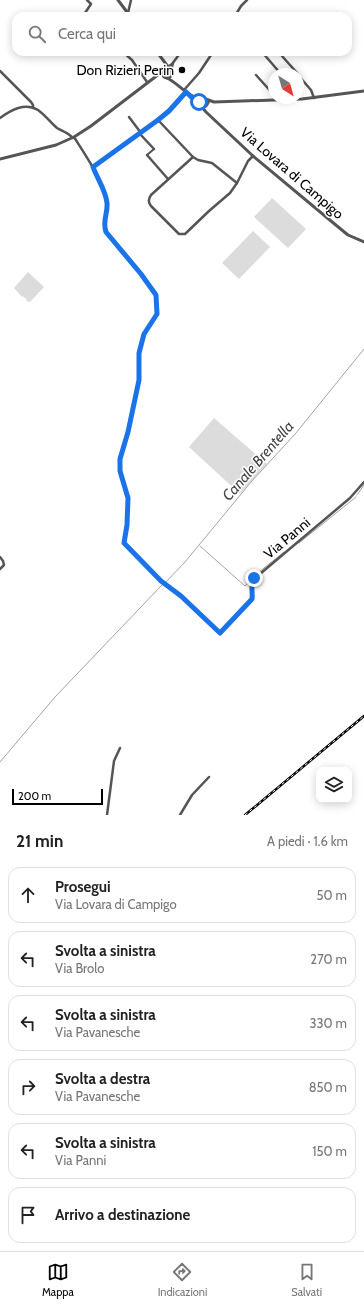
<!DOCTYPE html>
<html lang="it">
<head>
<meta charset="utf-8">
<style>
  body { margin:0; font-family:Cabin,sans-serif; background:#f2f2f2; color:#222 }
  .controls { position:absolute; right:12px; bottom:12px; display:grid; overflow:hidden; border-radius:8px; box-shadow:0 2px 10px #0003 }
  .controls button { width:36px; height:36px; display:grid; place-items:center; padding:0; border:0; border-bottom:1px solid #e0e0e0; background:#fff; color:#222; font:20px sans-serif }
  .compass { position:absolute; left:268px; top:68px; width:36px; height:36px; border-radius:50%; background:#fff; box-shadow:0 2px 10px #0003; rotate:143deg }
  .scale { position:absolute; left:12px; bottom:10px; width:91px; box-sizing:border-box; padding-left:4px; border:2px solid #000; border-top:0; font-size:11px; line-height:14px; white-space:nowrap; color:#000; -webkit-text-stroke:3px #fff; paint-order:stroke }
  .stop { position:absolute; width:12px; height:12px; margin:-9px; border:3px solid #1a73e8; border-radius:50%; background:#fff }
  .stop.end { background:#1a73e8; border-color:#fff; box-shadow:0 1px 4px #0008 }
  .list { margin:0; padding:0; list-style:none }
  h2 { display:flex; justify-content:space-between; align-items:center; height:52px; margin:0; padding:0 16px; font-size:17px }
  h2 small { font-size:13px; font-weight:400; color:#767676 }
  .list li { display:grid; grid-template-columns:26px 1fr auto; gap:12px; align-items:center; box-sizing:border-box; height:56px; margin:0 8px 8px; padding:0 8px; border:1px solid #e0e0e0; border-radius:12px }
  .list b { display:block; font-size:15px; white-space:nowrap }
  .list p { margin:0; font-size:13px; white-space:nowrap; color:#767676 }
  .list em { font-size:13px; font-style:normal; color:#767676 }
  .icon { flex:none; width:22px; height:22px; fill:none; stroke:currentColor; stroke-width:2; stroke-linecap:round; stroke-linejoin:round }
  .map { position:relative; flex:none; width:364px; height:815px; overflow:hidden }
  .search { position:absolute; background:#fff; box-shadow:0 2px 10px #0003; left:12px; right:12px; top:12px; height:44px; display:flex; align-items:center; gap:10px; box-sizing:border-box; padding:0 14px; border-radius:12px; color:#767676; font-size:15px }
  .sheet { height:436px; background:#fff }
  nav { display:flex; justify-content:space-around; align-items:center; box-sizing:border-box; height:56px; border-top:1px solid #e0e0e0; background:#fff; font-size:11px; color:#767676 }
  nav a { display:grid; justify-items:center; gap:2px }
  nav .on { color:#000 }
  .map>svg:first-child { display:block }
  .green { fill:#dcdcdc }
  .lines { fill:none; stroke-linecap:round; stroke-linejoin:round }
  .stream { stroke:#a3a3a3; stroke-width:1 }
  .pedestrian { stroke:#555; stroke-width:2 }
  .minor { stroke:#555; stroke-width:2.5 }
  .tertiary { stroke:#555; stroke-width:3 }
  .rail-casing { stroke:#000; stroke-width:2.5 }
  .rail { stroke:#fff; stroke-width:1; stroke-dasharray:3; stroke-linecap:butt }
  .route { stroke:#1a73e8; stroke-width:5 }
  .poi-dot { fill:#000; stroke:#fff; stroke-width:1.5 }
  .labels { text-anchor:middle; stroke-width:3; stroke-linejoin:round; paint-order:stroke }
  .poi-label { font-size:14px; fill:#000; stroke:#fff; text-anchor:end }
  .street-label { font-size:14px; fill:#000; stroke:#fff }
  .water-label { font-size:15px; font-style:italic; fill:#444; stroke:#fff }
</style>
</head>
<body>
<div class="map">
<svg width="364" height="815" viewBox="0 0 364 815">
  <rect width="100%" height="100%" fill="#fff"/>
  <!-- green -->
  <g class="green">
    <polygon points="272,198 306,229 288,248 254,217"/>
    <polygon points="253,231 270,247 239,279 222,263"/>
    <polygon points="28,272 44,287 30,302 26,301 27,300 23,296 22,297 14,288"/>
    <polygon points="214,418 267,464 240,494 189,447"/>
  </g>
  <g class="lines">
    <!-- stream -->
    <g class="stream">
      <polyline points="357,495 364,485"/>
      <polyline points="299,543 356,497"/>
      <polyline points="200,546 245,586 257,574"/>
      <polyline points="259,572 284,552"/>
      <polyline points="165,583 185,562 251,482 296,433 364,349"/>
      <polyline points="0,762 55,697 162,585"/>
    </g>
    <!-- pedestrian -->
    <polyline class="pedestrian" points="147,155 154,149"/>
    <!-- minor -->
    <g class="minor">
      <polyline points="128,13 131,0"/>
      <polyline points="86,16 85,13 91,4 87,0"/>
      <polyline points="235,16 241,6 247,0"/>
      <polyline points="123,52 132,60 147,82"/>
      <polyline points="262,52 281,74"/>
      <polyline points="282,56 298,74"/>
      <polyline points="165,69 172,64 181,52"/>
      <polyline points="0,71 31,102 33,105 33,108"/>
      <polyline points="171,71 173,63"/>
      <polyline points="256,75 274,95"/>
      <polyline points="298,75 311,90 314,98"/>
      <polyline points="184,90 199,73 213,52"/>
      <polyline points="129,117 141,133"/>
      <path d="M0,118C11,110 25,102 38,110C45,115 50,122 57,128C62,131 69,133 73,138"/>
      <polyline points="158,120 193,157 198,160 212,163 237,183"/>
      <polyline points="140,134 154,149"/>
      <path d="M74,137C86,156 102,179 107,201C109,213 102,220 106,232L141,273L156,295L157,314L144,334L139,353V380L128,432L120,459V471L128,498L127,525L124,543L161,581L181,596L220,633L252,599C253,591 250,586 254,579L350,498L364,482"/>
      <polyline points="147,155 168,179"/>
      <path d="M193,157L151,195C148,199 148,202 151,206L179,234H185L209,211L230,193L237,183L248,161L253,156"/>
      <path d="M93,167C125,144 160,122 186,92"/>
      <polyline points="0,557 3,561 4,565 0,569"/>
      <polyline points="107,815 114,761 120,748"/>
      <polyline points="180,815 192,795 209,777"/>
    </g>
    <!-- tertiary -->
    <g class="tertiary">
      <polyline points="118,0 130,16"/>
      <polyline points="157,52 169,68"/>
      <circle cx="167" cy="73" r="5"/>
      <path d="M167,78C178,83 190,99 201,98"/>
      <polyline points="208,100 208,103 206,106 203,107 200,105 200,100 203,98 214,102 302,99 364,91"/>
      <polyline points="201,106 206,112 253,156 337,226 348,235 364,242"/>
      <polyline points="0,159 56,145 74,137 91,126 163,71"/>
    </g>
    <!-- rail casing -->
    <g class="rail-casing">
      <polyline id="rail" points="245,815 364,716"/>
    </g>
    <!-- rail -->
    <use href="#rail" class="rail"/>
  </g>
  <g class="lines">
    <!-- route -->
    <path class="route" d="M199,102L200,105L186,92L169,111L158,120L93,167C97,178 106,191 107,203C108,214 102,221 106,232L141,274L156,295L157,314L144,334L139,353V380L128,432L120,459V471L128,498L127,525L124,543L161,581L181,596L220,633L252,599C253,591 250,586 254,578"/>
  </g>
  <!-- markers -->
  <circle class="poi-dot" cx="182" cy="70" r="4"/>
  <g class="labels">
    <!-- poi labels -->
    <g class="poi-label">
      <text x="174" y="75">Don Rizieri Perin</text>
    </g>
    <!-- street labels -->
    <g class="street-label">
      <text transform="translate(292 173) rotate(41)" y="5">Via Lovara di Campigo</text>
      <text transform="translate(287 538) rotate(-40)" y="5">Via Panni</text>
    </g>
    <!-- water labels -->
    <g class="water-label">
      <text transform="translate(258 461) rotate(-49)" y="5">Canale Brentella</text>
    </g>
  </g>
</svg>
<div class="controls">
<button><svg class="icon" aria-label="layers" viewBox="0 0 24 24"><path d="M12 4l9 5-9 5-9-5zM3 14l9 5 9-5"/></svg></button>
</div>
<svg class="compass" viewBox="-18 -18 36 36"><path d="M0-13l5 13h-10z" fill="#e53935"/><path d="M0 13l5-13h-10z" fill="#767676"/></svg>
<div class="scale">200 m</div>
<div class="stop" style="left:199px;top:102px"></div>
<div class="stop end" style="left:254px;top:578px"></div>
<div class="search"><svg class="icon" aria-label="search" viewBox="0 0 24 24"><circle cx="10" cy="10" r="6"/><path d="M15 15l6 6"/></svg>Cerca qui</div>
</div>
<section class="sheet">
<h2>21 min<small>A piedi · 1.6 km</small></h2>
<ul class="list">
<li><svg class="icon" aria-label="ahead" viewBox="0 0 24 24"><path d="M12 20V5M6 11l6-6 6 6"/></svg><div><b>Prosegui</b><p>Via Lovara di Campigo</p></div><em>50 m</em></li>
<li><svg class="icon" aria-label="left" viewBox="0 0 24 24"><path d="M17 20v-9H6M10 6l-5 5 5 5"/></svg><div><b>Svolta a sinistra</b><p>Via Brolo</p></div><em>270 m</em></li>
<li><svg class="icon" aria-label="left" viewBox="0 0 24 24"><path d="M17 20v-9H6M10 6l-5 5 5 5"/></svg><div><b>Svolta a sinistra</b><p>Via Pavanesche</p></div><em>330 m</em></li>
<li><svg class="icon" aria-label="right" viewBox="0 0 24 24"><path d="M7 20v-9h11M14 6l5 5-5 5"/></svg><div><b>Svolta a destra</b><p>Via Pavanesche</p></div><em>850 m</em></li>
<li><svg class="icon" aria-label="left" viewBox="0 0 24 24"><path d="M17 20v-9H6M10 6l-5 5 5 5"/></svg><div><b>Svolta a sinistra</b><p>Via Panni</p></div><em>150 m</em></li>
<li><svg class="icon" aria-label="arrive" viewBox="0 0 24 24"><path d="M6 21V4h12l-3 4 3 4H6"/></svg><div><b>Arrivo a destinazione</b></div></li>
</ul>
</section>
<nav>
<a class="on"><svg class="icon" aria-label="map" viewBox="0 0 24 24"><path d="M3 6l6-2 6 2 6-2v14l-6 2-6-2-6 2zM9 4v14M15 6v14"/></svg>Mappa</a>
<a><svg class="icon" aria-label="directions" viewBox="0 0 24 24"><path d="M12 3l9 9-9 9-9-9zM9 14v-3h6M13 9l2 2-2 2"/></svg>Indicazioni</a>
<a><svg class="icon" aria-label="saved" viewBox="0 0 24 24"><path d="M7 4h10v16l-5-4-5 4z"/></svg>Salvati</a>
</nav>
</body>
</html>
